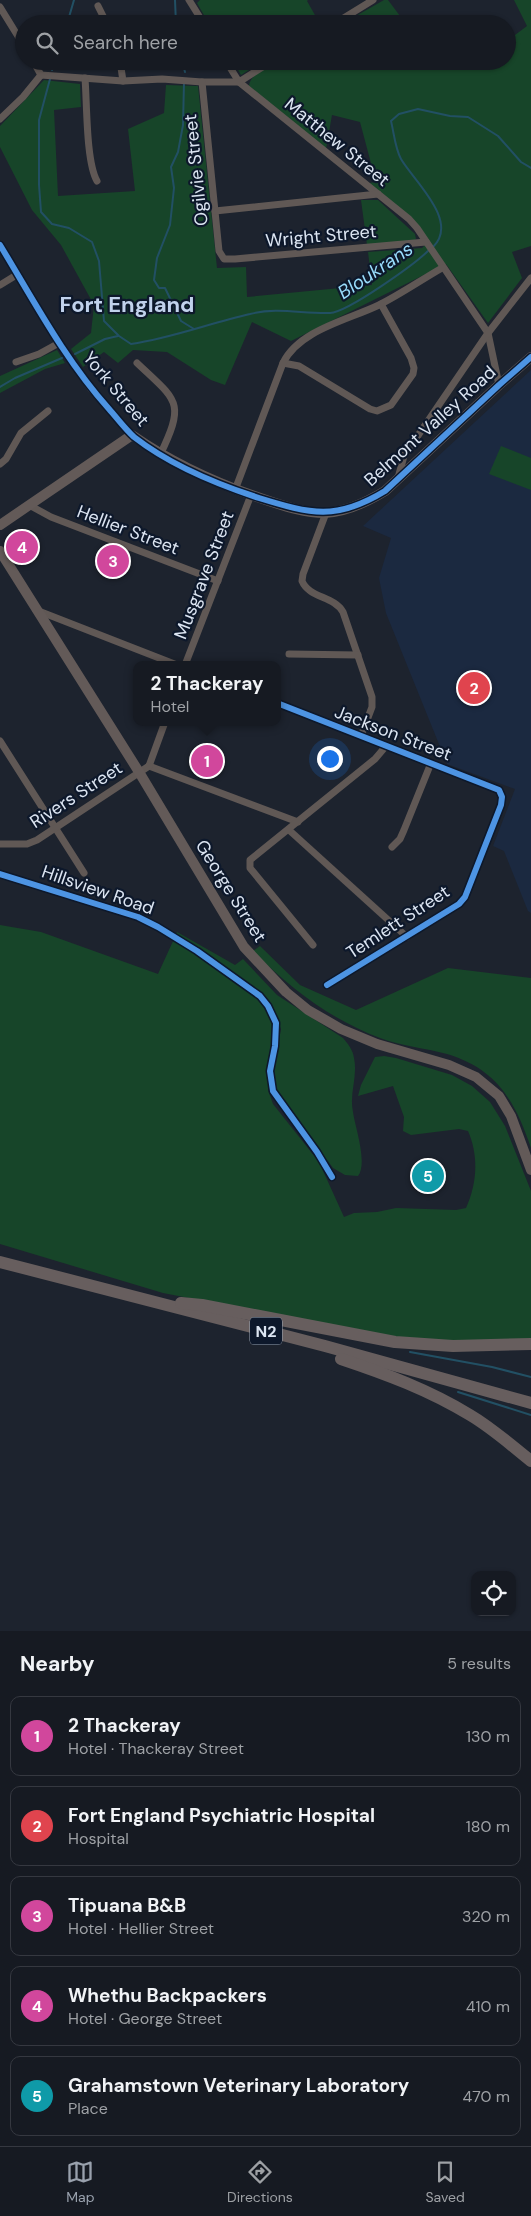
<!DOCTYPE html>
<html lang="en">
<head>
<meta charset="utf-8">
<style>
  body { margin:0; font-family:"DM Sans",sans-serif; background:#23272f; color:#f1f3f6 }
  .controls { position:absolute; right:15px; bottom:15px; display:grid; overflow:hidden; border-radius:10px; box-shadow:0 1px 4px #0004 }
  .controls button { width:45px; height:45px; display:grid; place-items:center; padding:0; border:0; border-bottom:1px solid #353840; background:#161a22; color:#f1f3f6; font:25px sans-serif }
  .you { position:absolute; left:329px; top:758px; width:18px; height:18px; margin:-12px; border:4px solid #fff; border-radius:50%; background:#1a73e8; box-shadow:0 0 0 8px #1a73e833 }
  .badge { display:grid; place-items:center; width:32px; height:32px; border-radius:50%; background:#99a1ad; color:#fff; font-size:16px; font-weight:700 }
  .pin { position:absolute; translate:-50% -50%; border:2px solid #fff; box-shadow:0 1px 5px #0006 }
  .popup { position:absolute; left:133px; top:661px; width:148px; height:65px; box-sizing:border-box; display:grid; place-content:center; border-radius:10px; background:#161a22; filter:drop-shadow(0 1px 4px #0005); font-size:16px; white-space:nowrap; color:#9ea1a5 }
  .popup b { font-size:19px; color:#f1f3f6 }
  .popup::after { content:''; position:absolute; left:50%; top:100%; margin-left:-10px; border:10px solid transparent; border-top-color:#161a22 }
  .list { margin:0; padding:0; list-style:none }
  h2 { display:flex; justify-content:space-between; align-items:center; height:65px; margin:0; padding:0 20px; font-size:21px }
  h2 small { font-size:16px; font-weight:400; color:#9ea1a5 }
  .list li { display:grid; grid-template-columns:32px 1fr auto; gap:15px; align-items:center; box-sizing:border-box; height:80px; margin:0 10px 10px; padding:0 10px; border:1px solid #353840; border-radius:10px }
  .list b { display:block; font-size:19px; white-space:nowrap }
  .list p { margin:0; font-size:16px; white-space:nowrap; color:#9ea1a5 }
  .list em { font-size:16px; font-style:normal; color:#9ea1a5 }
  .icon { flex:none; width:28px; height:28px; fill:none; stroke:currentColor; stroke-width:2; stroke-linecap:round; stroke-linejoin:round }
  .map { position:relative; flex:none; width:531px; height:1631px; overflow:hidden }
  .search { position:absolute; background:#161a22; box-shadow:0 1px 4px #0004; left:15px; right:15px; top:15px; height:55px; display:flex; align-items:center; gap:12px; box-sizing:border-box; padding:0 18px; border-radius:28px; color:#9ea1a5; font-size:19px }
  .sheet { height:515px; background:#161a22 }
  nav { display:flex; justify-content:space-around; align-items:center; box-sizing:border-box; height:70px; border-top:1px solid #353840; background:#161a22; font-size:14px; color:#9ea1a5 }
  nav a { display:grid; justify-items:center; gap:2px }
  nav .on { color:#99a1ad }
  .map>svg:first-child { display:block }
  .built { fill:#1b2940 }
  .green { fill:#174529 }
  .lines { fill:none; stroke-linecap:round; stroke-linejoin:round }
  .stream { stroke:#225064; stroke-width:2 }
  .street { stroke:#605855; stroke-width:7 }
  .secondary { stroke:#635a58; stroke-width:10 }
  .highway { stroke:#675e5e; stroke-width:12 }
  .cycleway-casing { stroke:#0d182b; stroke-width:9 }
  .cycleway { stroke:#4d94e3; stroke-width:6 }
  .labels { text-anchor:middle; stroke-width:4.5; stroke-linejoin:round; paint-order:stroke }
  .shield { fill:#0d182b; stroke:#9ea8b6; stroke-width:1 }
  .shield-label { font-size:16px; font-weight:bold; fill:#dce5f2 }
  .street-label { font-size:18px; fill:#dce5f2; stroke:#0d182b }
  .water-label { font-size:19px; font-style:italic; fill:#98dcfb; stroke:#0d182b }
  .district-label { font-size:22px; font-weight:bold; fill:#c1d2ec; stroke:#0d182b }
</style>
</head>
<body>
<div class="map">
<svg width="531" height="1631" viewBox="0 0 531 1631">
  <rect width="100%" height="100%" fill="#1d232e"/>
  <!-- built -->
  <polygon class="built" points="531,370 531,913 528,911 504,851 493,846 515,789 447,764 386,613 379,578 391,538 363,526"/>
  <!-- green -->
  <g class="green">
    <polygon points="200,0 308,0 307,1 320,24 209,24 197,3"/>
    <polygon points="384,0 388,0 406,24 342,24"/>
    <path d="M514,0H531V246L512,252L522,278L488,323L446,264L291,341L252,322L225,385L211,380L167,352L133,350L118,363L104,352L83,367L71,349L91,333L94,305L61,245L32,210L0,147V126L44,80L80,84L81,107L54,110L58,196L135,191L128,129L164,113L166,85L198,86L217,268L246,267L247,297L372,285L368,252L422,248L429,241L369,183L376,182L360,122L332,115L326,149L249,86C250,74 267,67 277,61H507V41L527,26Z"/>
    <polygon points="233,61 264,61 241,75"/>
    <polygon points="361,200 378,200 415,234 416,239 413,241 367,245"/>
    <polygon points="57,350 65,363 45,369 0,393 0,376"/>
    <polygon points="501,446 531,458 531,490 489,474"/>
    <path d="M0,925L41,932L158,974L174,939L253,994L266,1010L272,1021L273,1031L268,1065V1090L273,1104L319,1162L344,1217L354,1213L377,1212L396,1208L456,1210L466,1208C477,1184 479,1156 468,1131L459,1129L411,1135L403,1131L404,1117L393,1086L358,1096L361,1085L375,1057L384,1056L396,1058L452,1075L472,1086L490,1102L505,1126L531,1191V1340L444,1342L396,1338L163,1293L0,1244Z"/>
    <path d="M177,932L235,965L243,959L277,995L343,1038C348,1044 353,1050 354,1058C358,1077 349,1093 353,1112C355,1127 368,1163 358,1176L345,1175L333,1168L278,1094L274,1082V1069L281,1029L269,1003L176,934Z"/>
    <path d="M260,946L300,985L356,1010L448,968L531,978V1148C515,1101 497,1069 447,1054C425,1048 401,1046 380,1038C330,1019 291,989 253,951Z"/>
  </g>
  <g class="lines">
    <!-- stream -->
    <g class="stream">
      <polyline points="175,0 176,24"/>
      <polyline points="67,24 74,0"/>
      <polyline points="182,61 185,72"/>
      <polyline points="52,70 56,61"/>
      <path d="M50,79L39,120V185L41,212L52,224L69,228L92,242L99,261L104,321L119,336L131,344C172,338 210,323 250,314C277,307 303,314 330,313C348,312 415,264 429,250"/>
      <polyline points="184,82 183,125 178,152 171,167 174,188 170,225 157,258 154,280 159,288 165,288 181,321 194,329"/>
      <path d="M433,247C460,221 413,180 401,159C395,148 394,133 391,121L399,114L418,109L450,116L468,117L498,136L521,162L531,168"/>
      <polyline points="75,354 105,339 118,336"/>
      <polyline points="0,387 15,378 62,358"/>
      <polyline points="410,1352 492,1367 531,1377"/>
      <polyline points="458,1392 531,1415"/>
    </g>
    <!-- street -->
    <g class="street">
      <polyline points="189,0 204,24"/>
      <polyline points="98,6 107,24"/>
      <polyline points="0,7 24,46"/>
      <polyline points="334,24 373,0"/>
      <polyline points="33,61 41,75"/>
      <polyline points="120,61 123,81"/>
      <polyline points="226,61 239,82 409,219 417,228 488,333 499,385"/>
      <polyline points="41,75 123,81 162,79 202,82 239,82 272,61"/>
      <path d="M85,78C87,103 86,162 97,181"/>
      <polyline points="202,82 219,251 224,259 235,259 426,242"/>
      <polyline points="0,119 23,97 41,75"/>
      <polyline points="215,211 378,194"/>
      <polyline points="0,245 59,343 91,389 132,435"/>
      <polyline points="0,285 18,274"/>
      <polyline points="16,362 39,354 59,343"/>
      <path d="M137,363C177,401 186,401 160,455"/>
      <polyline points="283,363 299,366 370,409 377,411 391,405 413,374 414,368 411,358 381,304"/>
      <polyline points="0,464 6,459 21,433 48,411"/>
      <polyline points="398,478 404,456 488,333 531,278"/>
      <path d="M235,490L283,363C299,330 348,320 379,305C401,294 421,280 442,268"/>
      <polyline points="29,505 51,517 218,581"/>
      <path d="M326,513L303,574L302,581C309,598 334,596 343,612L372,697V707L361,736"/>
      <polyline points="36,610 177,665"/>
      <polyline points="289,654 358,655"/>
      <polyline points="185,665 251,495"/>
      <polyline points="277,703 499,790 502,797 501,805 465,897 459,904 327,985"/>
      <polyline points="0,741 84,873"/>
      <polyline points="149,766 298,822"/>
      <polyline points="149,766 165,722"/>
      <polyline points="289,830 407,937"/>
      <polyline points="0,844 27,844 37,840 149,766"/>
      <polyline points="392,847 400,839 404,830 431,763"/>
      <polyline points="0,874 138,917 158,927 197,951 260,996 268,1006 276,1023 275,1046 270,1071 273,1091 317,1152 332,1177"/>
      <polyline points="313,945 250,868 250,860 375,759 386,746"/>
    </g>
    <!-- secondary -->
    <g class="secondary">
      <path d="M0,525L132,435C175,465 220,485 269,501C287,507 305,513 325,513C346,512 367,502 385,491L499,385L531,357"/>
      <polyline points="0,551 139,772 244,947 286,992 308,1010 341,1029 377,1044 449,1065 476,1077 499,1096 511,1116 531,1170"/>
    </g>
    <!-- highway -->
    <g class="highway">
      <polyline points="0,1262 325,1346 531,1403"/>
      <polyline points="181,1303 202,1305 395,1342 453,1346 531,1344"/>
      <path d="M341,1359C386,1374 429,1390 470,1415C492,1428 511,1445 531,1461"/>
    </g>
    <!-- cycleway casing -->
    <g class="cycleway-casing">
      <g id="cycleway">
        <path d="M0,245C34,301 65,360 109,409C117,418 125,429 134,437C170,465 216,484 259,498C311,514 336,521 385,491L499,385L531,357"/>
        <polyline points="277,703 499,790 502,797 501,805 465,897 459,904 327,985"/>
        <polyline points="0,874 138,917 158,927 197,951 260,996 268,1006 276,1023 275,1046 270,1071 273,1091 317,1152 332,1177"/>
      </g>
    </g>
    <!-- cycleway -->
    <use href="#cycleway" class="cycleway"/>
  </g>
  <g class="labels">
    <!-- shield labels -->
    <rect class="shield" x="250" y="1317.5" width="32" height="27" rx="4"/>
    <g class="shield-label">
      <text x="266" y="1337">N2</text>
    </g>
    <!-- street labels -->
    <g class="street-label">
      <text transform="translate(337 142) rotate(39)" y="6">Matthew Street</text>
      <text transform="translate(196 170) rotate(-96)" y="6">Ogilvie Street</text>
      <text transform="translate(321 236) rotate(-5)" y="6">Wright Street</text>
      <text transform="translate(116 389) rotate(50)" y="6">York Street</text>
      <text transform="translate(430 426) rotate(-42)" y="6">Belmont Valley Road</text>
      <text transform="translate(128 530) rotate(21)" y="6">Hellier Street</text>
      <text transform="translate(204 575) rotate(-69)" y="6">Musgrave Street</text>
      <text transform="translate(393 733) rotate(21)" y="6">Jackson Street</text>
      <text transform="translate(76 795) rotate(-33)" y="6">Rivers Street</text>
      <text transform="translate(98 890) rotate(19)" y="6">Hillsview Road</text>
      <text transform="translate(231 891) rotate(58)" y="6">George Street</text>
      <text transform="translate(398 922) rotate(-33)" y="6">Temlett Street</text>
    </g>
    <!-- water labels -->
    <g class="water-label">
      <text transform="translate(375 270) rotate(-34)" y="7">Bloukrans</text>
    </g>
    <!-- district labels -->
    <g class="district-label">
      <text x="127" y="312">Fort England</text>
    </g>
  </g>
</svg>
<div class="controls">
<button><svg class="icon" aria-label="locate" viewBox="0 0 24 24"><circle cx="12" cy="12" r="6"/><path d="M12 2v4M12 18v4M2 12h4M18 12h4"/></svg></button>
</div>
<div class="you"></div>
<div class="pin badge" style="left:207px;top:761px;background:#d1479c">1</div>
<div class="popup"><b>2 Thackeray</b>Hotel</div>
<div class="pin badge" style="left:474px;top:688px;background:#e0444e">2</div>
<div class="pin badge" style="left:113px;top:561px;background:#d1479c">3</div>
<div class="pin badge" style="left:22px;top:547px;background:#d1479c">4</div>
<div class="pin badge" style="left:428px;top:1176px;background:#0f9aa8">5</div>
<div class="search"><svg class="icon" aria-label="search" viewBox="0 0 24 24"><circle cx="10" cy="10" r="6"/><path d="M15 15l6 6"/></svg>Search here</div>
</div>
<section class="sheet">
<h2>Nearby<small>5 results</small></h2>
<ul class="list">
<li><span class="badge" style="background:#d1479c">1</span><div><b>2 Thackeray</b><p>Hotel · Thackeray Street</p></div><em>130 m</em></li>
<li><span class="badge" style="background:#e0444e">2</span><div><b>Fort England Psychiatric Hospital</b><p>Hospital</p></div><em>180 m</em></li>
<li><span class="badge" style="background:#d1479c">3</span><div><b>Tipuana B&amp;B</b><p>Hotel · Hellier Street</p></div><em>320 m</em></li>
<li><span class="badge" style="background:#d1479c">4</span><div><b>Whethu Backpackers</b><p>Hotel · George Street</p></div><em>410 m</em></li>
<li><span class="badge" style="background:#0f9aa8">5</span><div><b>Grahamstown Veterinary Laboratory</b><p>Place</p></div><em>470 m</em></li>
</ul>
</section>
<nav>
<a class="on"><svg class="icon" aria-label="map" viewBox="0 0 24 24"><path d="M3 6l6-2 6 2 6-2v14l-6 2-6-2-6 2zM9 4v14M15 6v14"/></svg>Map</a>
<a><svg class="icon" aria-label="directions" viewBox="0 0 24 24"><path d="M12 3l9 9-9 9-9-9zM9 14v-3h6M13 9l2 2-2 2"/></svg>Directions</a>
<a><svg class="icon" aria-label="saved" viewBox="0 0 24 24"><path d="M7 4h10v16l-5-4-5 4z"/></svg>Saved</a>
</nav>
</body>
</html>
